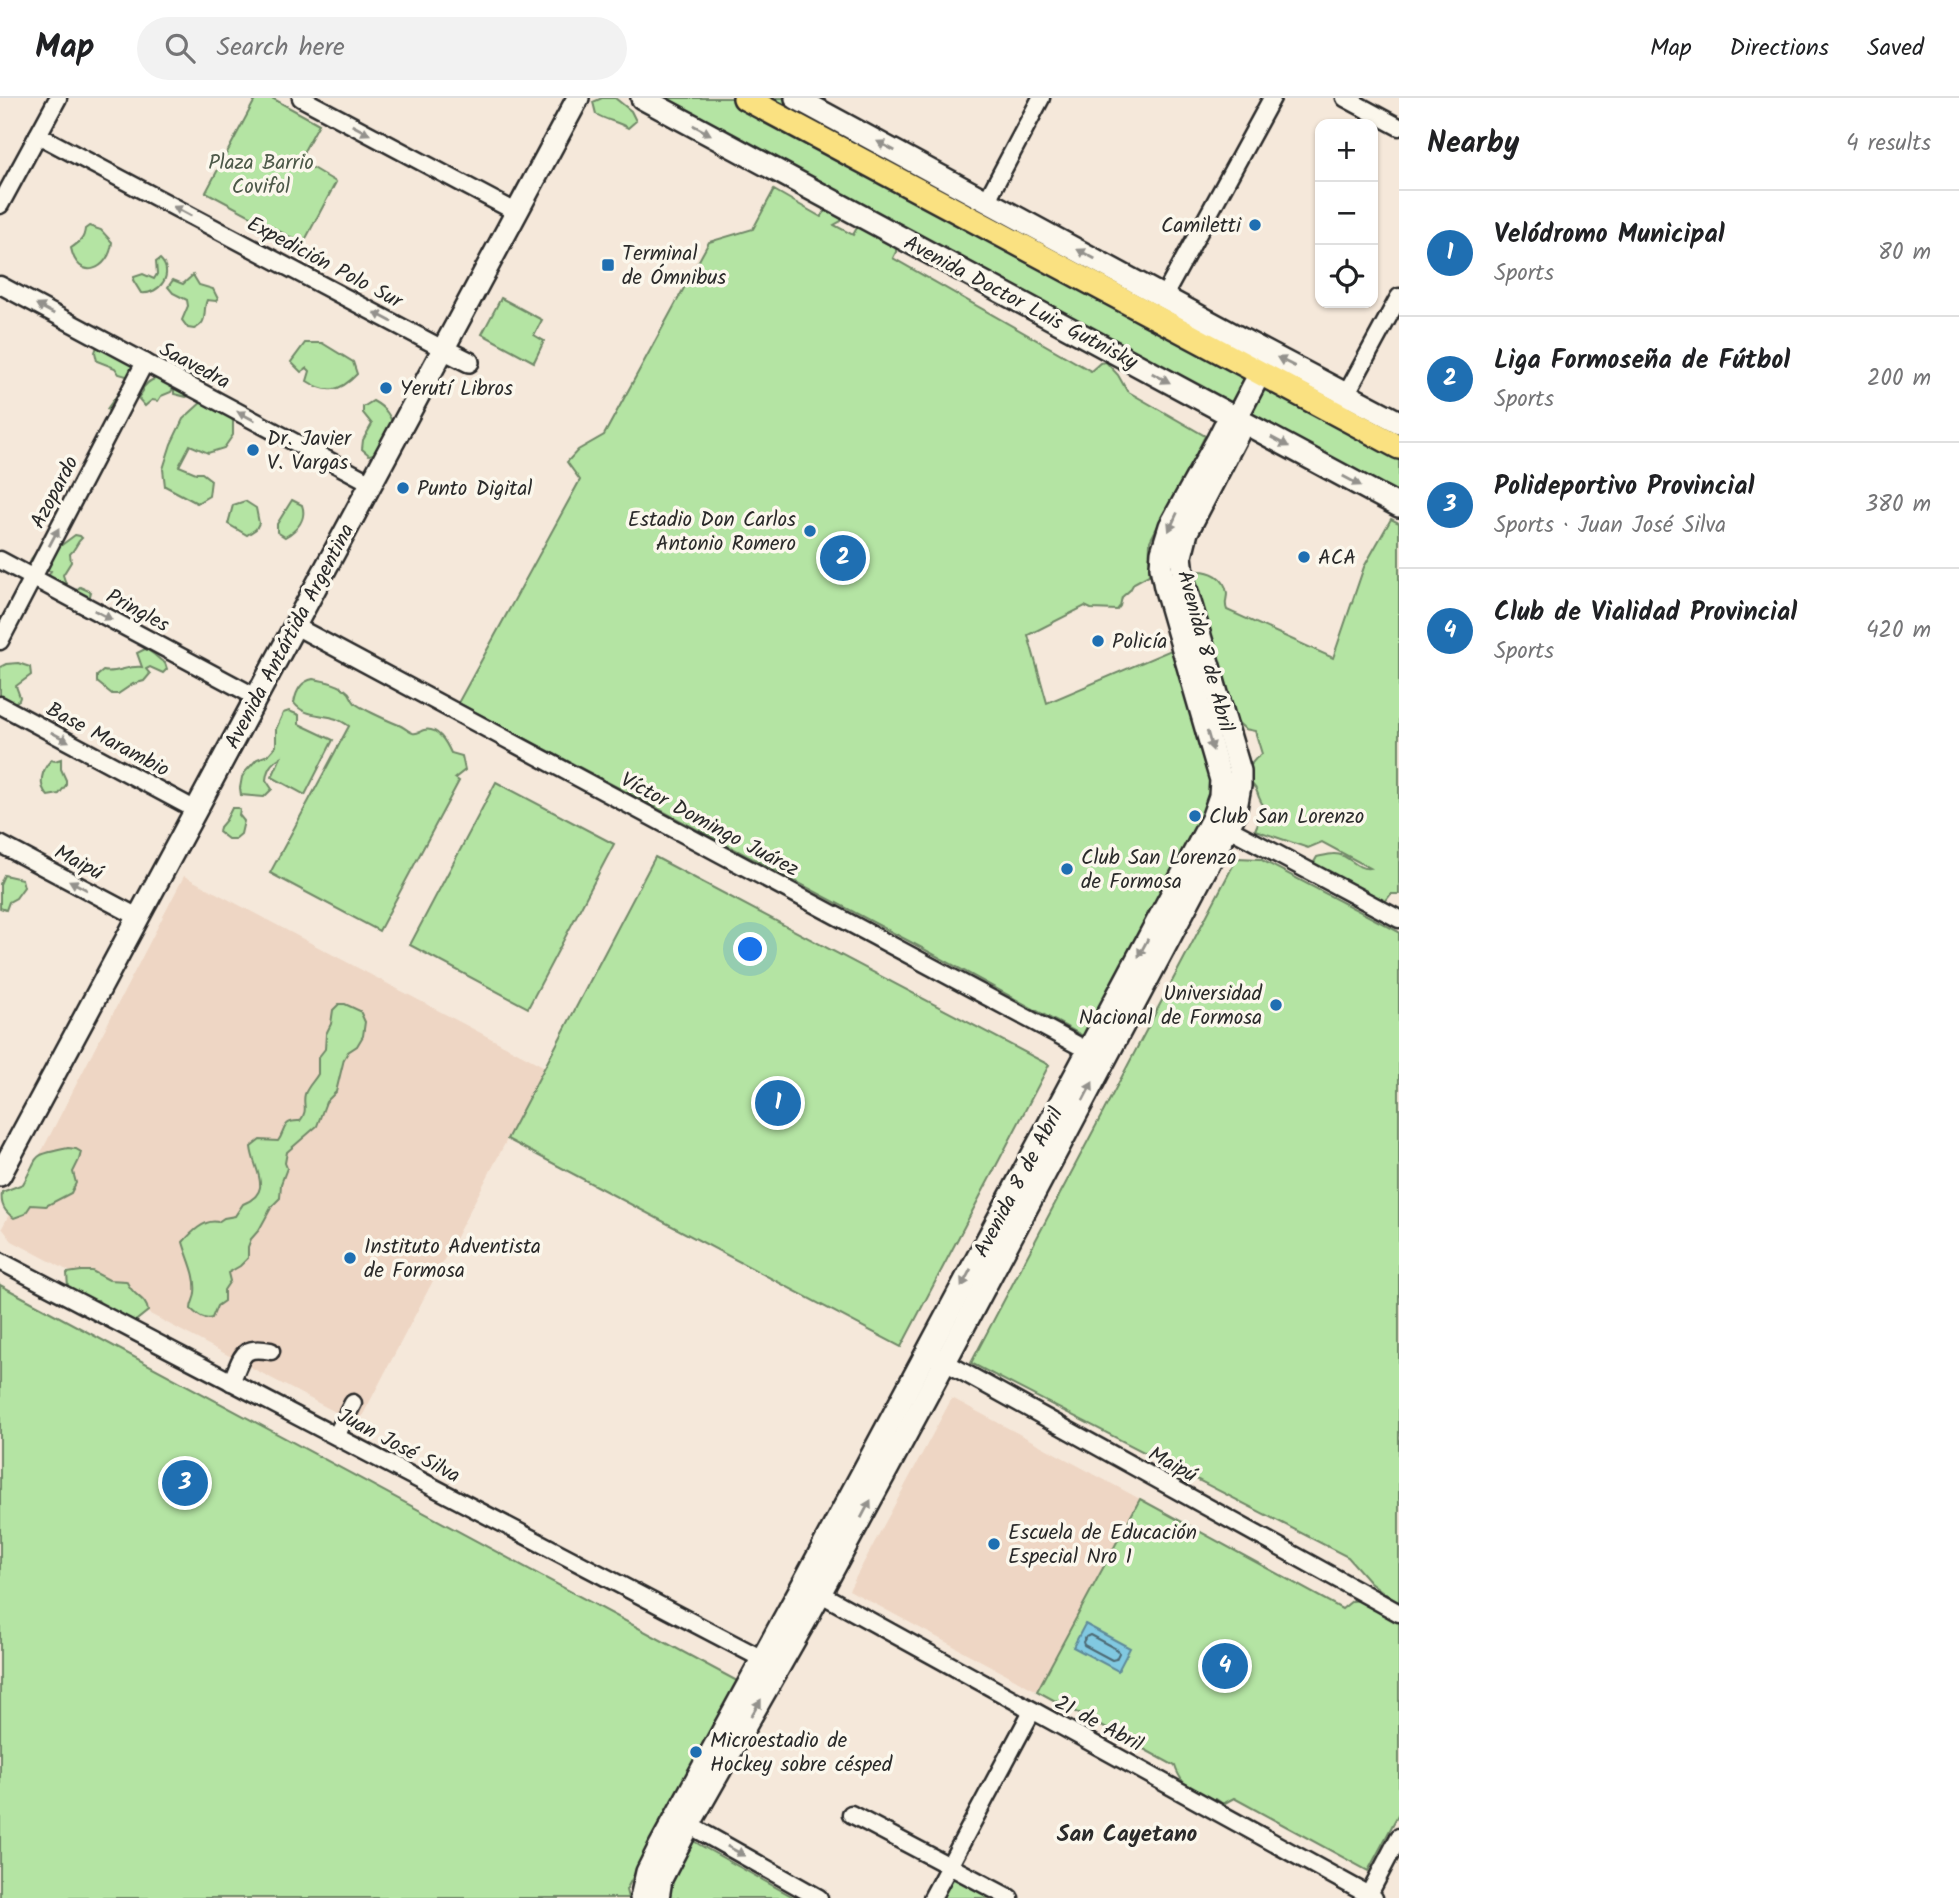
<!DOCTYPE html>
<html lang="en">
<head>
<meta charset="utf-8">
<style>
  body { margin:0; font-family:Kalam,sans-serif; background:#f2f2f2; color:#202124 }
  .controls { position:absolute; right:21px; top:21px; display:grid; overflow:hidden; border-radius:14px; box-shadow:0 2px 5px #0004 }
  .controls button { width:63px; height:63px; display:grid; place-items:center; padding:0; border:0; border-bottom:2px solid #e0e0e0; background:#fff; color:#202124; font:35px sans-serif }
  .you { position:absolute; left:751px; top:852px; width:24px; height:24px; margin:-18px; border:5px solid #fff; border-radius:50%; background:#1a73e8; box-shadow:0 0 0 10px #1a73e833 }
  .badge { display:grid; place-items:center; width:46px; height:46px; border-radius:50%; background:#1f6fb2; color:#fff; font-size:23px; font-weight:700 }
  .pin { position:absolute; translate:-50% -50%; border:4px solid #fff; box-shadow:0 2px 7px #0006 }
  .list { margin:0; padding:0; list-style:none }
  h2 { display:flex; justify-content:space-between; align-items:center; height:91px; margin:0; padding:0 28px; font-size:30px }
  h2 small { font-size:23px; font-weight:400; color:#757577 }
  .list li { display:grid; grid-template-columns:46px 1fr auto; gap:21px; align-items:center; box-sizing:border-box; height:126px; padding:0 28px; border-top:2px solid #e0e0e0 }
  .list b { display:block; font-size:26px; white-space:nowrap }
  .list p { margin:0; font-size:23px; white-space:nowrap; color:#757577 }
  .list em { font-size:23px; font-style:normal; color:#757577 }
  .icon { flex:none; width:38px; height:38px; fill:none; stroke:currentColor; stroke-width:2; stroke-linecap:round; stroke-linejoin:round }
  .map { position:relative; flex:none; width:1399px; height:1800px; overflow:hidden }
  header { display:flex; align-items:center; gap:42px; box-sizing:border-box; height:98px; padding:0 35px; background:#fff; border-bottom:2px solid #e0e0e0 }
  header strong { font-size:33px }
  nav { display:flex; gap:38px; margin-inline-start:auto; font-size:24px }
  .search { width:490px; height:63px; background:#f2f2f2; display:flex; align-items:center; gap:18px; box-sizing:border-box; padding:0 24px; border-radius:38px; color:#757577; font-size:26px }
  main { display:flex }
  aside { flex:1; background:#fff }
  .map>svg:first-child { display:block }
  .built { fill:#eed6c4 }
  .green { fill:#b4e4a3; stroke:#708867; stroke-width:2 }
  .water { fill:#81c9e1; stroke:#5f8a98; stroke-width:2 }
  .lines { fill:none; stroke-linecap:round; stroke-linejoin:round }
  .shore { stroke:#4d6a74; stroke-width:2 }
  .minor-casing { stroke:#2b2b2b; stroke-width:21 }
  .tertiary-casing { stroke:#2b2b2b; stroke-width:24 }
  .secondary-casing { stroke:#2b2b2b; stroke-width:26 }
  .primary-casing { stroke:#2b2b2b; stroke-width:28 }
  .minor { stroke:#fbf7ec; stroke-width:16 }
  .tertiary { stroke:#fbf7ec; stroke-width:19 }
  .secondary { stroke:#fbf7ec; stroke-width:21 }
  .primary { stroke:#fae181; stroke-width:23 }
  .oneway { fill:#93918c }
  .poi-dot { fill:#1f6fb2; stroke:#fbf7ec; stroke-width:2.5 }
  .labels { text-anchor:middle; stroke-width:7; stroke-linejoin:round; paint-order:stroke }
  .park-label { font-size:21px; fill:#4d5949; stroke:#fbf7ec }
  .poi-label { font-size:21px; fill:#2b2b2b; stroke:#fbf7ec; text-anchor:start }
  .street-label { font-size:21px; fill:#2b2b2b; stroke:#fbf7ec }
  .neighbourhood-label { font-size:23px; font-weight:bold; fill:#2b2b2b; stroke:#fbf7ec }
</style>
</head>
<body>
<header>
<strong>Map</strong>
<div class="search"><svg class="icon" aria-label="search" viewBox="0 0 24 24"><circle cx="10" cy="10" r="6"/><path d="M15 15l6 6"/></svg>Search here</div>
<nav><a>Map</a><a>Directions</a><a>Saved</a></nav>
</header>
<main>
<div class="map">
<svg width="1399" height="1800" viewBox="0 0 1399 1800">
  <rect width="100%" height="100%" fill="#f5e8da"/>
  <filter id="ink" filterUnits="userSpaceOnUse"><feTurbulence type="fractalNoise" baseFrequency=".0143" numOctaves="2"/><feDisplacementMap in="SourceGraphic" scale="14" xChannelSelector="R" yChannelSelector="G"/><feConvolveMatrix kernelMatrix="1 2 1 2 8 2 1 2 1" color-interpolation-filters="sRGB"/></filter>
  <g filter="url(#ink)">
    <!-- built -->
    <g class="built">
      <polygon points="184,778 545,969 358,1326 12,1143 2,1130"/>
      <polygon points="952,1300 1140,1401 1037,1593 849,1492"/>
    </g>
    <!-- green -->
    <g class="green">
      <polygon points="256,0 272,0 319,26 299,62 336,84 303,146 206,94"/>
      <path d="M602,0H615L631,13L636,23L628,30C617,23 607,23 596,16L593,4Z"/>
      <polygon points="659,0 787,0 1399,331 1399,405"/>
      <polygon points="774,92 821,119 827,111 842,116 841,123 834,127 853,137 859,126 896,146 896,154 893,160 1091,273 1100,265 1106,264 1118,277 1127,293 1205,338 1197,354 1204,358 1169,413 1165,414 1150,443 1149,477 1134,485 1130,492 1122,499 1120,508 1117,512 1091,511 1085,508 1028,537 1047,605 1171,552 1215,693 1083,938 920,849 458,605 580,382 567,364 578,352 604,337 709,144 753,131"/>
      <path d="M89,128L101,132L112,144C110,172 78,185 71,150C80,144 84,141 85,131Z"/>
      <path d="M160,161C175,175 160,197 141,195L133,182L134,179L143,176L154,181L157,176L156,164Z"/>
      <path d="M193,177L199,187L213,191L218,201L216,203L207,202C202,214 209,225 194,231L188,230L182,222L188,208L187,202L173,195L168,189L173,182L183,186Z"/>
      <polygon points="501,200 542,222 534,237 544,243 534,264 482,236"/>
      <polygon points="101,238 115,246 126,259 138,261 140,266 138,274 133,279 136,281 127,300 128,309 127,311 122,311 116,318 110,316 107,311 130,279 119,276 115,270 97,263 95,254"/>
      <path d="M305,245H322L353,264L357,276C340,294 327,296 307,283L310,273L307,270L301,274L291,264Z"/>
      <path d="M164,279L195,296L186,299L174,296V289L171,294L161,298L158,303L152,302L145,308L138,300L143,293V290C149,282 153,281 164,279Z"/>
      <polygon points="204,302 226,313 233,323 233,337 224,350 208,355 190,347 179,368 196,375 202,375 211,382 209,398 197,405 165,388 163,371 171,346 183,321"/>
      <path d="M373,303C386,310 391,318 394,331L379,355L369,357L362,351L363,342L372,326L363,315V309Z"/>
      <path d="M292,402L302,407C307,421 297,432 285,439L277,434V426Z"/>
      <polygon points="245,403 256,410 259,425 256,431 247,437 228,426 233,407"/>
      <path d="M1391,421L1399,425V796H1391L1381,809L1313,766L1317,759C1322,758 1329,756 1334,756C1350,756 1355,772 1370,770L1322,744L1308,750L1255,732L1265,709C1259,703 1260,701 1257,694C1256,689 1254,689 1251,685C1245,672 1251,663 1262,656L1255,633L1245,631L1233,620L1191,480L1196,473C1210,472 1225,479 1227,495C1227,502 1224,505 1227,512L1333,560L1364,469Z"/>
      <path d="M75,437L80,438L82,440C76,445 76,451 70,456L71,464L63,477L67,489L66,493L74,494L80,489L91,494L88,505L80,509L67,499L66,494L65,497C58,495 43,492 46,482C47,479 50,476 51,473H39L31,461L40,449L49,448L52,453V462L59,449Z"/>
      <path d="M145,551C154,554 157,561 165,565L167,571L163,575L150,569L146,571L150,576L144,583L133,586L118,596H112L97,584V578L103,573C116,576 128,567 142,569L137,555Z"/>
      <polygon points="18,565 30,569 31,577 16,588 20,599 19,602 12,606 0,603 0,569 6,566"/>
      <path d="M313,581C325,583 341,586 349,595C351,598 352,602 355,605C360,610 391,624 399,627C404,629 409,634 413,635C418,636 420,633 424,632C438,629 446,644 451,655L462,658L465,672L455,680L459,683L379,833L270,775L349,628C344,625 339,621 333,620C319,616 304,618 294,605C296,593 302,583 313,581Z"/>
      <path d="M289,613L299,617V626L333,642L305,697L272,679L281,659C271,665 267,671 266,682L272,691L264,699L241,697L240,690L242,679L245,674L257,661L268,657L276,648V631L283,615Z"/>
      <path d="M61,661V671L66,682V687L59,696L48,698C37,687 42,672 51,662L55,663Z"/>
      <polygon points="496,684 614,746 528,910 410,847"/>
      <polygon points="232,710 238,710 240,712 239,717 244,723 241,736 235,741 228,741 219,734 220,729 226,722"/>
      <polygon points="655,759 1049,967 901,1249 507,1041"/>
      <polygon points="1237,760 1260,761 1399,834 1399,1506 1370,1484 1348,1459 971,1265"/>
      <polygon points="4,777 22,781 24,789 16,800 9,804 6,812 0,810 0,786"/>
      <path d="M339,906H345L360,913L365,924L363,938L357,948L348,954L344,961L336,994L326,1004L317,1028L287,1054L285,1065L287,1070L281,1086L280,1100L272,1108L259,1132L251,1141L248,1149V1160L240,1168L228,1175L230,1183L224,1192V1203L217,1208L212,1220C203,1223 197,1216 191,1211C191,1204 195,1201 195,1195C197,1177 188,1162 183,1144C191,1135 204,1121 218,1124L224,1120L235,1118L243,1106C275,1093 253,1072 251,1049L260,1042L278,1043C286,1032 282,1022 300,1023C309,1011 302,1007 305,996C308,988 314,983 318,976V960L325,951L326,936L331,926L333,912Z"/>
      <path d="M68,1050L76,1051L81,1054L79,1062L73,1074L76,1085L71,1095L46,1108L31,1107L25,1116L14,1120C5,1114 0,1107 2,1094L23,1086C41,1055 29,1058 68,1050Z"/>
      <path d="M81,1173H92L109,1182L126,1183C128,1186 130,1190 132,1192C138,1200 146,1201 148,1213L133,1225L107,1215L98,1202H89L68,1190L67,1175Z"/>
      <polygon points="0,1187 739,1584 626,1792 628,1800 0,1800"/>
      <path d="M1140,1401L1342,1511L1352,1503L1361,1502L1399,1522V1715L1368,1773L1234,1700L1223,1706L1216,1701C1210,1701 1204,1703 1199,1700C1189,1695 1178,1678 1175,1668L1037,1593Z"/>
      <polygon points="692,1742 700,1747 795,1800 668,1800 669,1784"/>
      <polygon points="954,1776 997,1800 942,1800"/>
    </g>
    <!-- water -->
    <polygon class="water" points="1085,1526 1130,1550 1118,1573 1073,1549"/>
    <g class="lines">
      <!-- shore -->
      <polygon class="shore" points="1090,1537 1118,1552 1119,1555 1116,1561 1112,1562 1084,1547 1083,1544 1086,1539"/>
      <!-- minor casing -->
      <g class="minor-casing">
        <g id="minor">
          <polyline points="301,0 516,114"/>
          <polyline points="1345,0 1399,29"/>
          <polyline points="38,37 443,251"/>
          <polyline points="987,102 1041,0"/>
          <polyline points="0,107 58,0"/>
          <polyline points="0,187 371,385"/>
          <polyline points="1164,198 1272,0"/>
          <polyline points="1342,304 1399,199"/>
          <polyline points="0,462 256,599"/>
          <polyline points="295,528 1098,958"/>
          <polyline points="0,543 145,264"/>
          <polyline points="0,607 196,712"/>
          <polyline points="1219,725 1399,821"/>
          <polyline points="0,746 138,819"/>
          <polyline points="0,1163 770,1565"/>
          <polyline points="936,1259 1399,1515"/>
          <path d="M231,1284C243,1259 240,1247 271,1253"/>
          <polyline points="336,1338 353,1305"/>
          <polyline points="812,1491 1374,1800"/>
          <polyline points="851,1716 1010,1800"/>
          <polyline points="682,1723 819,1800"/>
          <polyline points="932,1800 1032,1613"/>
          <polyline points="1367,1800 1399,1739"/>
        </g>
      </g>
      <!-- tertiary casing -->
      <g class="tertiary-casing">
        <polyline id="tertiary" points="443,251 469,264"/>
      </g>
      <!-- secondary casing -->
      <g class="secondary-casing">
        <g id="secondary">
          <polyline points="642,0 1399,408"/>
          <polyline points="796,0 1247,244 1399,324"/>
          <polyline points="0,1077 578,0"/>
          <polyline points="641,1800 647,1774 660,1748 803,1486 1212,721 1220,698 1221,682 1165,489 1161,469 1162,454 1170,428 1218,341 1224,329 1236,321 1260,275"/>
          <polyline points="658,1800 661,1781 689,1727 809,1516 945,1264 1235,716 1240,688 1240,673 1184,484 1181,458 1187,434 1238,336 1236,321"/>
        </g>
      </g>
      <!-- primary casing -->
      <g class="primary-casing">
        <polyline id="primary" points="745,0 1399,349"/>
      </g>
      <!-- minor -->
      <use href="#minor" class="minor"/>
      <!-- tertiary -->
      <use href="#tertiary" class="tertiary"/>
      <!-- secondary -->
      <use href="#secondary" class="secondary"/>
      <!-- primary -->
      <use href="#primary" class="primary"/>
    </g>
    <!-- one-way arrows -->
    <defs><path id="oneway-solid" d="M-6-.8H1V-3.2L6.5 0L1 3.2V.8H-6Z" transform="scale(1.75)"/></defs>
    <g class="oneway">
      <use href="#oneway-solid" transform="translate(361 32) rotate(28)"/>
      <use href="#oneway-solid" transform="translate(702 32) rotate(28)"/>
      <use href="#oneway-solid" transform="translate(886 48) rotate(-152)"/>
      <use href="#oneway-solid" transform="translate(182 113) rotate(-152)"/>
      <use href="#oneway-solid" transform="translate(1086 156) rotate(-152)"/>
      <use href="#oneway-solid" transform="translate(45 211) rotate(-152)"/>
      <use href="#oneway-solid" transform="translate(383 219) rotate(-152)"/>
      <use href="#oneway-solid" transform="translate(1286 264) rotate(-153)"/>
      <use href="#oneway-solid" transform="translate(1161 280) rotate(28)"/>
      <use href="#oneway-solid" transform="translate(246 318) rotate(-152)"/>
      <use href="#oneway-solid" transform="translate(1280 344) rotate(28)"/>
      <use href="#oneway-solid" transform="translate(1352 383) rotate(28)"/>
      <use href="#oneway-solid" transform="translate(1173 424) rotate(115)"/>
      <use href="#oneway-solid" transform="translate(54 439) rotate(-62)"/>
      <use href="#oneway-solid" transform="translate(103 517) rotate(28)"/>
      <use href="#oneway-solid" transform="translate(60 639) rotate(28)"/>
      <use href="#oneway-solid" transform="translate(1210 643) rotate(74)"/>
      <use href="#oneway-solid" transform="translate(78 787) rotate(-152)"/>
      <use href="#oneway-solid" transform="translate(1143 850) rotate(118)"/>
      <use href="#oneway-solid" transform="translate(1088 993) rotate(-62)"/>
      <use href="#oneway-solid" transform="translate(966 1180) rotate(118)"/>
      <use href="#oneway-solid" transform="translate(866 1411) rotate(-62)"/>
      <use href="#oneway-solid" transform="translate(756 1610) rotate(-60)"/>
      <use href="#oneway-solid" transform="translate(736 1753) rotate(29)"/>
    </g>
  </g>
  <!-- markers -->
  <g class="poi-dot">
    <circle cx="1255" cy="127" r="7"/>
    <rect x="601" y="160" width="14" height="14" rx="3.5"/>
    <circle cx="386" cy="290" r="7"/>
    <circle cx="253" cy="352" r="7"/>
    <circle cx="403" cy="390" r="7"/>
    <circle cx="810" cy="433" r="7"/>
    <circle cx="1304" cy="459" r="7"/>
    <circle cx="1098" cy="543" r="7"/>
    <circle cx="1195" cy="718" r="7"/>
    <circle cx="1067" cy="771" r="7"/>
    <circle cx="1276" cy="907" r="7"/>
    <circle cx="350" cy="1160" r="7"/>
    <circle cx="994" cy="1446" r="7"/>
    <circle cx="696" cy="1654" r="7"/>
  </g>
  <g class="labels">
    <!-- park labels -->
    <g class="park-label">
      <text x="261" y="71">Plaza Barrio<tspan x="261" dy="24">Covifol</tspan></text>
    </g>
    <!-- poi labels -->
    <g class="poi-label">
      <text x="1241" y="134" text-anchor="end">Camiletti</text>
      <text x="622" y="162">Terminal<tspan x="622" dy="24">de Ómnibus</tspan></text>
      <text x="400" y="297">Yerutí Libros</text>
      <text x="267" y="347">Dr. Javier<tspan x="267" dy="24">V. Vargas</tspan></text>
      <text x="417" y="397">Punto Digital</text>
      <text x="796" y="428" text-anchor="end">Estadio Don Carlos<tspan x="796" dy="24">Antonio Romero</tspan></text>
      <text x="1318" y="466">ACA</text>
      <text x="1112" y="550">Policía</text>
      <text x="1209" y="725">Club San Lorenzo</text>
      <text x="1081" y="766">Club San Lorenzo<tspan x="1081" dy="24">de Formosa</tspan></text>
      <text x="1262" y="902" text-anchor="end">Universidad<tspan x="1262" dy="24">Nacional de Formosa</tspan></text>
      <text x="364" y="1155">Instituto Adventista<tspan x="364" dy="24">de Formosa</tspan></text>
      <text x="1008" y="1441">Escuela de Educación<tspan x="1008" dy="24">Especial Nro 1</tspan></text>
      <text x="710" y="1649">Microestadio de<tspan x="710" dy="24">Hockey sobre césped</tspan></text>
    </g>
    <!-- street labels -->
    <g class="street-label">
      <text transform="translate(325 164) rotate(28)" y="7">Expedición Polo Sur</text>
      <text transform="translate(1021 204) rotate(28)" y="7">Avenida Doctor Luis Gutnisky</text>
      <text transform="translate(195 267) rotate(28)" y="7">Saavedra</text>
      <text transform="translate(54 394) rotate(-62)" y="7">Azopardo</text>
      <text transform="translate(138 512) rotate(28)" y="7">Pringles</text>
      <text transform="translate(289 538) rotate(-62)" y="7">Avenida Antártida Argentina</text>
      <text transform="translate(1206 553) rotate(75)" y="7">Avenida 8 de Abril</text>
      <text transform="translate(108 641) rotate(28)" y="7">Base Marambio</text>
      <text transform="translate(710 726) rotate(28)" y="7">Víctor Domingo Juárez</text>
      <text transform="translate(79 764) rotate(28)" y="7">Maipú</text>
      <text transform="translate(1018 1084) rotate(-62)" y="7">Avenida 8 de Abril</text>
      <text transform="translate(399 1347) rotate(28)" y="7">Juan José Silva</text>
      <text transform="translate(1173 1366) rotate(29)" y="7">Maipú</text>
      <text transform="translate(1099 1625) rotate(28)" y="7">21 de Abril</text>
    </g>
    <!-- neighbourhood labels -->
    <g class="neighbourhood-label">
      <text x="1127" y="1743">San Cayetano</text>
    </g>
  </g>
</svg>
<div class="controls">
<button>+</button>
<button>−</button>
<button><svg class="icon" aria-label="locate" viewBox="0 0 24 24"><circle cx="12" cy="12" r="6"/><path d="M12 2v4M12 18v4M2 12h4M18 12h4"/></svg></button>
</div>
<div class="you"></div>
<div class="pin badge" style="left:778px;top:1005px">1</div>
<div class="pin badge" style="left:843px;top:460px">2</div>
<div class="pin badge" style="left:185px;top:1385px">3</div>
<div class="pin badge" style="left:1225px;top:1568px">4</div>
</div>
<aside>
<h2>Nearby<small>4 results</small></h2>
<ul class="list">
<li><span class="badge">1</span><div><b>Velódromo Municipal</b><p>Sports</p></div><em>80 m</em></li>
<li><span class="badge">2</span><div><b>Liga Formoseña de Fútbol</b><p>Sports</p></div><em>200 m</em></li>
<li><span class="badge">3</span><div><b>Polideportivo Provincial</b><p>Sports · Juan José Silva</p></div><em>380 m</em></li>
<li><span class="badge">4</span><div><b>Club de Vialidad Provincial</b><p>Sports</p></div><em>420 m</em></li>
</ul>
</aside>
</main>
</body>
</html>
